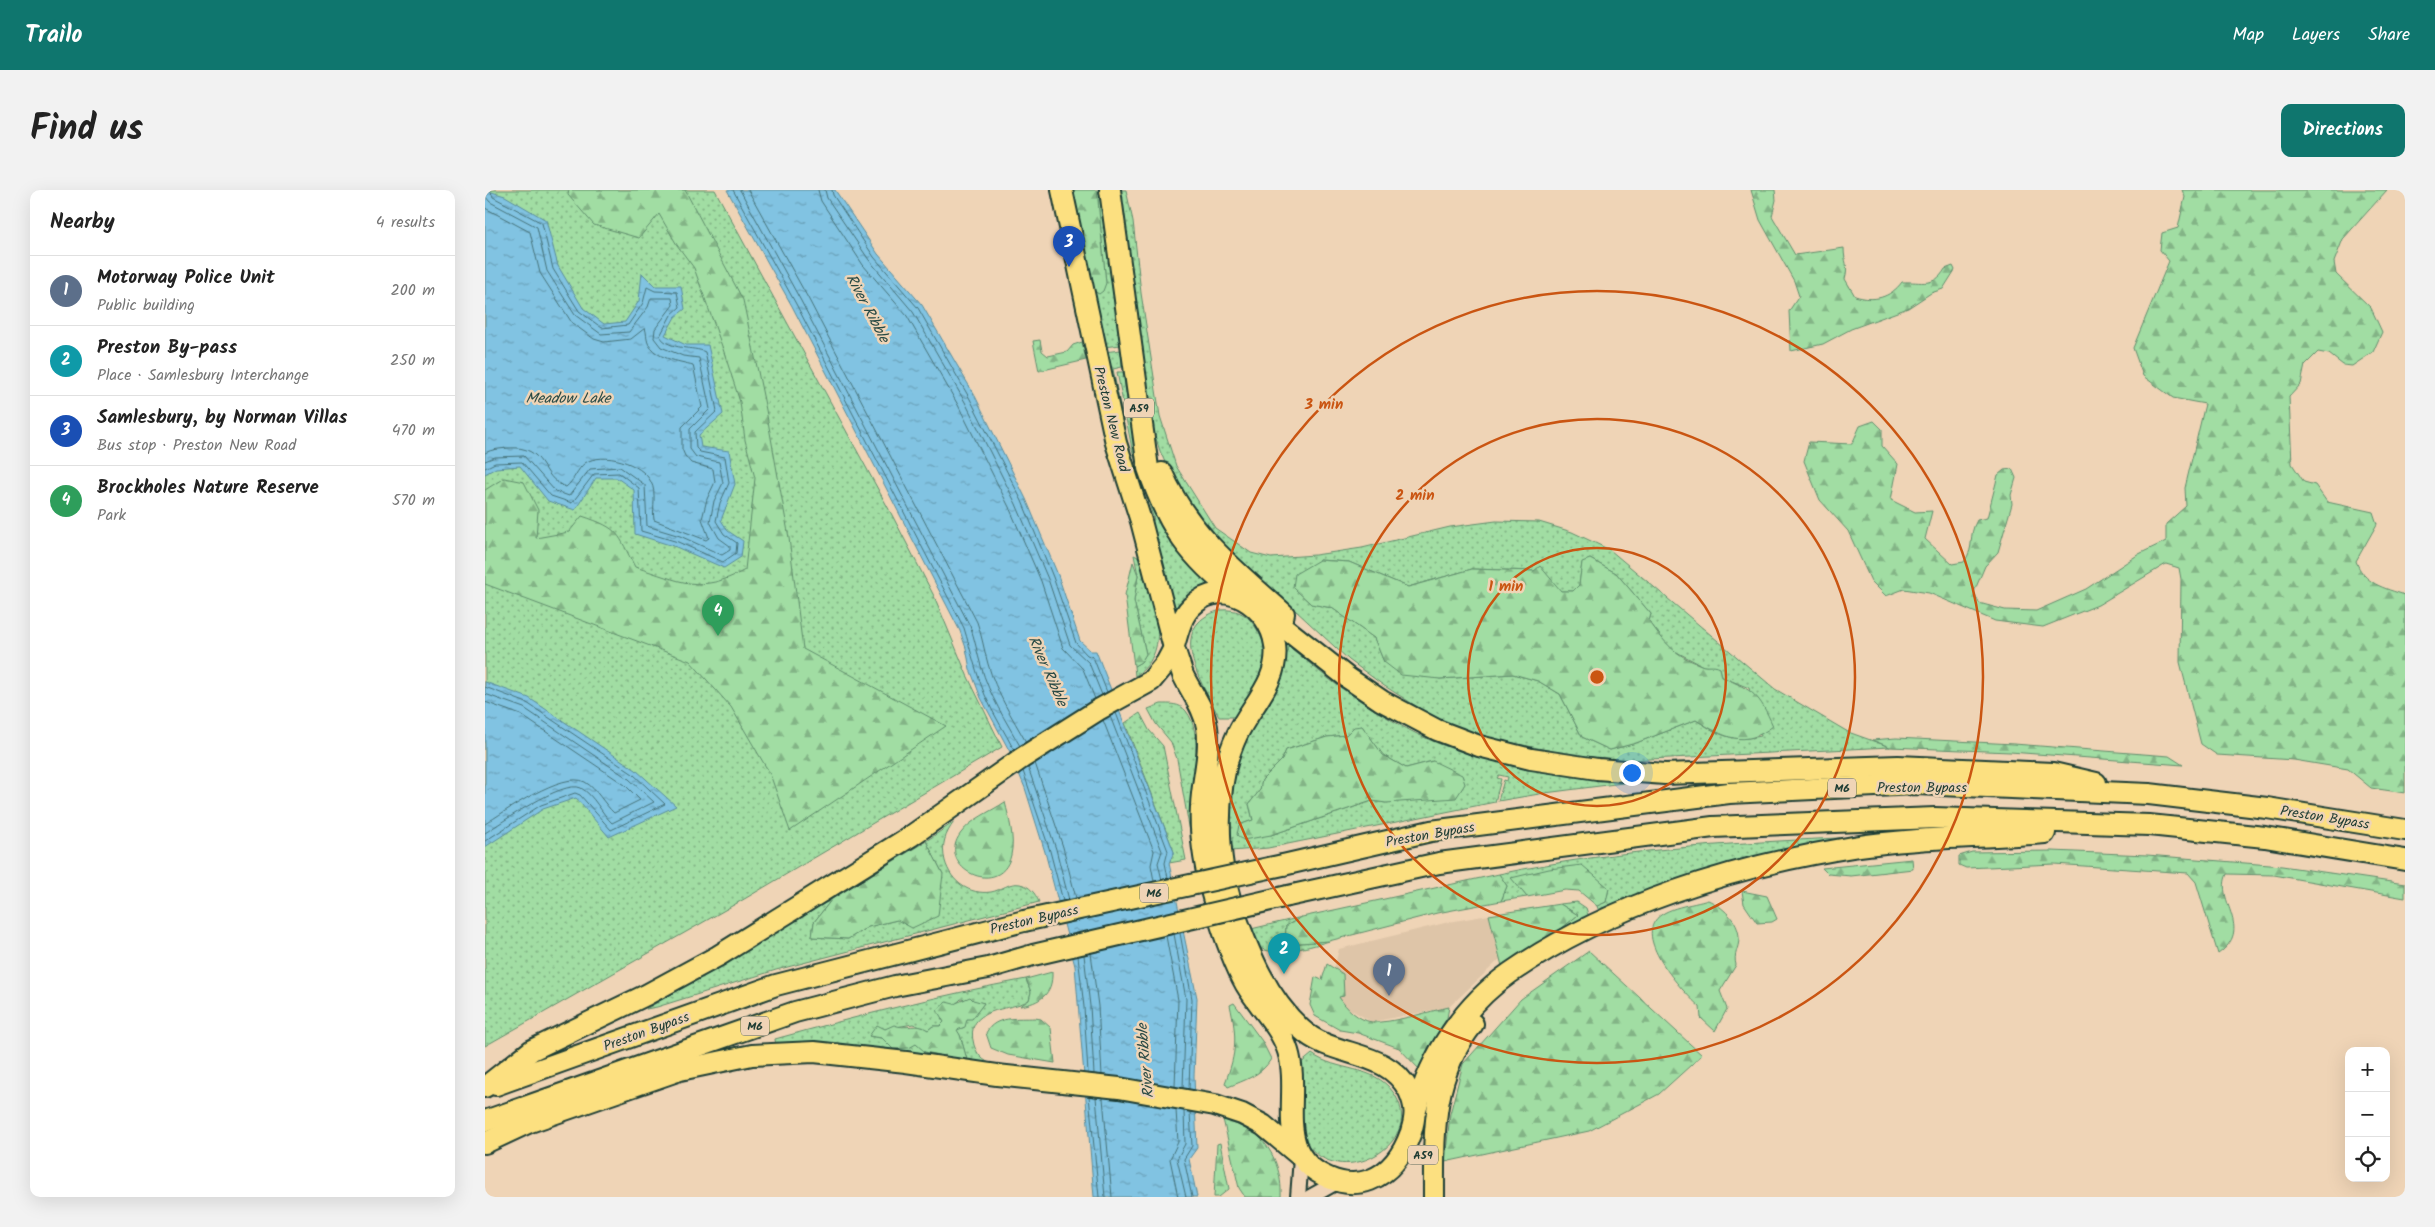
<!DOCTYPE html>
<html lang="en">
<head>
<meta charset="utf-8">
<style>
  body { margin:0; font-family:Kalam,sans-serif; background:#f2f2f2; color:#222 }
  .controls { position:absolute; right:15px; bottom:15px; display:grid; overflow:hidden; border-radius:10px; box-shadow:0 5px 20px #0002 }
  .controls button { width:45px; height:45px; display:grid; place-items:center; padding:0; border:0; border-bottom:1px solid #e0e0e0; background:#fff; color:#222; font:25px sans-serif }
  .you { position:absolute; left:1146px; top:582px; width:18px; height:18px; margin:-12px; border:4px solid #fff; border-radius:50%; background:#1a73e8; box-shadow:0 0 0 8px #1a73e833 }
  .badge { display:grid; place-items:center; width:32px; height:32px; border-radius:50%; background:#0f766e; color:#fff; font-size:16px; font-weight:700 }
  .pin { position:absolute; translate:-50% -41px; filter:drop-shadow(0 1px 2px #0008) }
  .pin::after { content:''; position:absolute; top:26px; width:18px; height:15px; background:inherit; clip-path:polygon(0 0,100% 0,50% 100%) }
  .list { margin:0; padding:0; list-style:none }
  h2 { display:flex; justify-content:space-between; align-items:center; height:65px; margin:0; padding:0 20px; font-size:21px }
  h2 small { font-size:16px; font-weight:400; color:#767676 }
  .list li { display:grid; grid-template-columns:32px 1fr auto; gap:15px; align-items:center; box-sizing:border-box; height:70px; padding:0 20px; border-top:1px solid #e0e0e0 }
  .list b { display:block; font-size:19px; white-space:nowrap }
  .list p { margin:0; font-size:16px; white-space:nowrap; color:#767676 }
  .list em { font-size:16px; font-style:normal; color:#767676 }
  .icon { flex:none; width:28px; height:28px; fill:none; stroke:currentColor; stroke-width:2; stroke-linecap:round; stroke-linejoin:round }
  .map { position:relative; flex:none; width:1920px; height:1007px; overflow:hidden; border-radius:10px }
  header { display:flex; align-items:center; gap:30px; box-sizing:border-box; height:70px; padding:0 25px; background:#0f766e; color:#fff }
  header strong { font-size:24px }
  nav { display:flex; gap:28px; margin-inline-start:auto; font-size:18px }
  .intro { display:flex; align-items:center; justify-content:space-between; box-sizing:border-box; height:120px; padding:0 30px }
  h1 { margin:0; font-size:35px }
  .button { padding:12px 22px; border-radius:10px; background:#0f766e; color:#fff; font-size:18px; font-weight:700 }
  main { display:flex; gap:30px; padding:0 30px }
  aside { flex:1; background:#fff; border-radius:10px; box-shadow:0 5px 20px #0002 }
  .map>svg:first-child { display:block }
  .built { fill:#dec5a8 }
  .grass { fill:url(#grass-dots); stroke:#608d6c; fill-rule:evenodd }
  .forest { fill:url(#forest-firs); stroke:#608d6c }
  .water { fill:url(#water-ripples); stroke:#5a8d9c }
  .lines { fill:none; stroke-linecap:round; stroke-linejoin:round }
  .shore { stroke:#46737a; stroke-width:1 }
  .minor-casing { stroke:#1f3d34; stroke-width:18 }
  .highway-casing { stroke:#1f3d34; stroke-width:24 }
  .minor { stroke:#efd4b6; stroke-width:14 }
  .highway { stroke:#fce080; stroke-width:20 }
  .highway-bridge-casing { stroke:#1f3d34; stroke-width:24; stroke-linecap:butt }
  .highway-bridge { stroke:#fce080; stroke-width:20 }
  .ring { fill:none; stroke:#ca5512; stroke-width:2.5 }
  .labels { text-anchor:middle; stroke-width:5; stroke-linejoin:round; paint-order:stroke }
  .shield { fill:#efd4b6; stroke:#5d6a5b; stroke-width:1 }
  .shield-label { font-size:12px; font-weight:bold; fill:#1f3d34 }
  .street-label { font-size:14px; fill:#1f3d34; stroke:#efd4b6 }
  .water-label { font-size:15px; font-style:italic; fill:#294a45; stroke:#efd4b6 }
  .centre { fill:#ca5512; stroke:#efd4b6; stroke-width:2.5 }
  .ring-label { font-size:15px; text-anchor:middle; font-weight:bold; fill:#ca5512; stroke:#efd4b6; stroke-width:5; stroke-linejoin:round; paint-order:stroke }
</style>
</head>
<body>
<header>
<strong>Trailo</strong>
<nav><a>Map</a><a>Layers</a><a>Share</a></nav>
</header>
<div class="intro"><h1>Find us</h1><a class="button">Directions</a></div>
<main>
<aside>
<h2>Nearby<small>4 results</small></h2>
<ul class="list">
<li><span class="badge" style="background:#5c6f8a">1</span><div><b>Motorway Police Unit</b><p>Public building</p></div><em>200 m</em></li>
<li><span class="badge" style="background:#0f9aa8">2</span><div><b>Preston By-pass</b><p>Place · Samlesbury Interchange</p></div><em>250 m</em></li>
<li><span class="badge" style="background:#1a4fb4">3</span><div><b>Samlesbury, by Norman Villas</b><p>Bus stop · Preston New Road</p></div><em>470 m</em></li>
<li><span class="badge" style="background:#2e9e5b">4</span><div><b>Brockholes Nature Reserve</b><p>Park</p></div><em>570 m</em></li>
</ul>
</aside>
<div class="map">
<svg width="1920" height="1007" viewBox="0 0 1920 1007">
  <defs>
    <pattern id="grass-dots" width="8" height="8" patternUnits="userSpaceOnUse" patternTransform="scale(1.25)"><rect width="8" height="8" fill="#a1dda3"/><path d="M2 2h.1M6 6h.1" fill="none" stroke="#83b486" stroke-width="1.8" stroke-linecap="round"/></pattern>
    <pattern id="forest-firs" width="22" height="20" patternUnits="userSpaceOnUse" patternTransform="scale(1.25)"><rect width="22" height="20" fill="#a1dda3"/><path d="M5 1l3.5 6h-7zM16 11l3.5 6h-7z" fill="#83b486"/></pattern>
    <pattern id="water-ripples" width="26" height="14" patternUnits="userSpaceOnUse" patternTransform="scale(1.25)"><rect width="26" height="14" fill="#81c3e2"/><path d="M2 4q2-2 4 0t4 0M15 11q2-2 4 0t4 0" fill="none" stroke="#69a0b8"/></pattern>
  </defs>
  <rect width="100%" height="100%" fill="#efd4b6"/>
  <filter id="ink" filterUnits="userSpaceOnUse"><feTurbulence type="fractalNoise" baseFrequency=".02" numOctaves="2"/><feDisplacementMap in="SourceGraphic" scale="10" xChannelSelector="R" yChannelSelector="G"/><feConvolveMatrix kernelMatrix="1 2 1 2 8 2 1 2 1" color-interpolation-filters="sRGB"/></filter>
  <g filter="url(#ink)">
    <!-- built -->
    <polygon class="built" points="1004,725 1015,769 964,817 887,832 861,817 853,807 858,784 849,779 854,759 964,732"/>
    <!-- grass -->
    <g class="grass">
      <polygon points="0,0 230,0 407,325 449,406 482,485 517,557 261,708 0,856"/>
      <polygon points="612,0 617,0 636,155 618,157 607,100 621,93"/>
      <path d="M635,0H641L648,31L656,103L675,226L691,276L730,338L766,363L786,368L830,365L877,358L965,337L1011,331L1054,332L1087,342L1125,360L1290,499L1363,542L1405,557L1145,570L1086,565L1005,548L956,532L898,495L864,470L714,331L691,297L675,261L663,224ZM1105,369L1131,383L1166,424L1164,431L1184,458L1218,476L1235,478L1237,487L1264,498L1276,546C1246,552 1236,546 1211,530L1151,553L1125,560L1097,547L1075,504L1053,491L1028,484L955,489L899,472L889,448L847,418L826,414L808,397L834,370L864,372L923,397L987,379L1049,381L1076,401H1088L1094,395L1097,373Z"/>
      <polygon points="636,160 637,177 628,179 645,267 643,270 619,162"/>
      <polygon points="632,182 638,182 646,236 655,273 729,396 689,426 663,332 669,330 647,259"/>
      <path d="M649,365L655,368C666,404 691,460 650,486L649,476L656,472L661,464L649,411L653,385Z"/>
      <path d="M736,420C750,419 761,423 769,435C797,475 764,493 753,527H734C718,495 678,436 736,420Z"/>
      <path d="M796,451C819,467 839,487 862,502C891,521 923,542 955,554C1014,577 1075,585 1137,590L1138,593L1060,603L1013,611L1019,590L1022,591L1023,587L1014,585L1012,588L1016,589L1010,612L783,658L746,661L744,634L746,592L760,545ZM877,536L898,565L921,578L948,571L901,613L887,611L786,645L754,635L768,630L764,614L775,600L777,590L797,570L801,560L842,547L861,545Z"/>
      <path d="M676,514C684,514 695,513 701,521C719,543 707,592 707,619C707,636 709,653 710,670L692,569L686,552L671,534L663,519Z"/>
      <polygon points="655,523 664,540 678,556 701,670 684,673 689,662 640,533"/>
      <path d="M469,632C460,644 456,655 460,671C466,692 484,705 506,702C517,700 524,692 535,694C545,696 550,703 554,712L291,780L172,817L161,819L347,709L329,732L327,747L363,749L383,737L412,730L458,684L441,651Z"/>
      <path d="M1396,646L1115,724L1112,716L1121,712L1124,698L1027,688L1042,707L1016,711L1022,696L1014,684C1140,657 1268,652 1396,646Z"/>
      <polygon points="1092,712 1101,718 1105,730 1040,768 1093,725 1075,714"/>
      <path d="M817,727L801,736L800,754L844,751C829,756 792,766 777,759C770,756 768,746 766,739Z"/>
      <path d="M541,789L546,802L544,810C526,822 478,815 489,855C493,868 502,873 514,877L483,873L475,845L471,840L482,829L487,828L499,813L476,809L456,828L459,832L455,836H448L443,840L428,834L400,839L384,846L431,854L455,866L453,868L291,856L290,849C373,826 456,805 541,789Z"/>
      <path d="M827,864C852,882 889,875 908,902C946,955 846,1007 818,946C810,924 815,897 815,874Z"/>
    </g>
    <!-- forest -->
    <g class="forest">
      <path d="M84,0H200L258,110L281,220L304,348L318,459L461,536L305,641L285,584L246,517L205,471L0,394V300L19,288L39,292L53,320L51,348L84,342L97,326C136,339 132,343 150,377C196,391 214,405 260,380L270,288L260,250L255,212L238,159L209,78L192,55L174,24L154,48L109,35L83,5Z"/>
      <polygon points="587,0 612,0 621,93 618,101 614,104 607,100"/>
      <path d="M1266,0H1290L1291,10L1287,26L1310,65L1359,58C1359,73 1364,74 1360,89L1370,106C1389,112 1405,108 1417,92C1437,91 1449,98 1460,79L1468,76L1470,80L1458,99L1446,103L1423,118L1366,139L1338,154L1306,161L1304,121L1314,106L1309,91L1275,30Z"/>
      <path d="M1697,0H1902L1858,49L1849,72L1851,84L1886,118L1897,142L1888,162L1867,176L1858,175L1844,164L1833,162L1820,175L1816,194L1804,207L1807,274L1819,292L1830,295L1842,312L1888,322L1892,334L1871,371C1879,394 1899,398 1920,405V603L1886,598L1863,579L1809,570L1732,565L1716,554L1695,472L1696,389L1694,378L1681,374L1613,415L1558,437L1510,431L1444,403L1419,399L1401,406L1386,391L1363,341L1335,310L1319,271L1324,252L1367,254L1375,236L1389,231L1397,239V256L1413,274L1406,310L1430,322L1447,321L1440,349L1467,374L1479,372C1491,355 1482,348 1492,330L1502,328L1513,285L1519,280L1527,279L1531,288L1526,305L1527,314L1513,362L1500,376L1489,402L1494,413L1520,420L1551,421L1601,399L1654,364L1681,351V334L1701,316L1700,298L1720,214L1688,208L1658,186L1648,158L1684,71L1675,60L1677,43L1693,38L1700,7Z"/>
      <polygon points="555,150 557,161 563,166 582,162 588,155 597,152 601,170 554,181 548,151"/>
      <path d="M1105,369L1131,383L1166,424L1164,431C1181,454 1188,464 1216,475C1222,478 1228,474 1235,478L1237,487C1269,501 1274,504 1288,536C1259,559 1239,547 1211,530L1151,553L1125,560L1097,547L1075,504L1053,491L1028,484L955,489L916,485L899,472L889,448L847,418L826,414L808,397L810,384L834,370L864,372L923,397L987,379L1049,381L1055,376L1076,401H1088L1094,395L1097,372Z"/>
      <polygon points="648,372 653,385 649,411 661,464 656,472 649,476 640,405"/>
      <polygon points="877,536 898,565 921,578 948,571 977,585 980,594 971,608 901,613 887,611 786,645 758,650 752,645 754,635 768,630 764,614 775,600 777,590 797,570 801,560 842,547 861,545 869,537"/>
      <polygon points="1411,548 1529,554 1684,566 1698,575 1525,562 1405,557 1387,550"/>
      <path d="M520,612C524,629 530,648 526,665C516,710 449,678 476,643C486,629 507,621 520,612Z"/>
      <polygon points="441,651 458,684 453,726 427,738 412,730 383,737 363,749 327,747 329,732 347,709"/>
      <path d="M1567,661L1662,665L1797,676L1920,694V708L1789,685L1742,684C1729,712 1770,738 1733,764L1711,692L1703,683L1569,674L1481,678L1474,675V666L1487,662Z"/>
      <polygon points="1427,669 1428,679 1366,686 1343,684 1337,678"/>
      <polygon points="1097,675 1124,698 1121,712 1112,716 1094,701 1080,700 1042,707 1026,688 1064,679"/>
      <polygon points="1014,684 1022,696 1016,711 952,723 844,751 800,754 801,736 817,727"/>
      <polygon points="1257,701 1282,706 1292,729 1287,732 1272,733 1259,714"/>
      <path d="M1223,710C1237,716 1254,731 1254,748C1254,759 1248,764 1251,775L1235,801L1242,819L1230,841L1216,828L1215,817C1199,803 1153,754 1170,731C1179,717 1208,715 1223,710Z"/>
      <polygon points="1075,714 1093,725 1040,768 1017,776 1004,725"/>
      <polygon points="1104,761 1217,865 1174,904 1104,941 960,972 965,924 978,874 1036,809"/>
      <path d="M842,774L858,784L859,806L854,807C861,818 873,830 887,832C905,834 945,821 964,817L962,828L943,858L935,880L914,858L873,843L855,840L830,826L825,815L830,787L837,790Z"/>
      <path d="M567,782C568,804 555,813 535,816L544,810L546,802L541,789Z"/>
      <path d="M485,807L488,810L499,813L487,829H482L480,837L472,840L475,845L483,873L453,868L455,865L440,862L431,854L424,858L408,859L397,848L384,846L392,835L400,839L409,835C421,840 432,832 443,840L448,836H455L459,832L452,820L461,812L469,814Z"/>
      <path d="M749,813L777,851L786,869C777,885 760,890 743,897L740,893C752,862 752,847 745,815Z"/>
      <path d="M550,828L556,829L566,838L570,873L523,865L506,858L501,843C510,825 533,829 550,828Z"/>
      <path d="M738,929C748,934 765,938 773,946C790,962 797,985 796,1007H760L754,998Z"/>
      <polygon points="735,953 744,999 734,1007 729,1007 732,954"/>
    </g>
    <!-- water -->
    <g class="water">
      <polygon points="0,0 20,6 61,30 73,76 98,118 119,134 140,132 154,111 157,83 170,96 196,96 200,119 190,127 180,145 201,155 223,155 238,224 214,245 216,257 244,261 250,294 236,330 243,341 258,351 256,367 239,378 191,357 150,344 149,300 132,288 111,288 90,320 63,311 35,276 11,278 0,284"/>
      <polygon points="242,0 350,0 393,64 437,115 490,206 541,309 573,385 595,451 606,461 611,461 689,662 684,673 712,808 709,886 712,958 704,969 712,1007 609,1007 590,776 560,662 540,598 525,562 496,508 485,479 481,458 475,441 307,116"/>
      <polygon points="0,492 44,508 151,580 191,616 124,647 91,608 58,619 0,657"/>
    </g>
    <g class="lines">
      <!-- shore -->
      <g class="shore">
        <path d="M248,0L311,114L479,438C486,461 491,483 500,505C508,524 520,542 529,560"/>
        <path d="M255,0L316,111L485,436C490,449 492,463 496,476C504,505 521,531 535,556"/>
        <path d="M263,0L323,108L492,432C497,446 499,460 503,474C511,502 527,527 541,552"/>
        <polyline points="333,0 336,11 378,75 422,126 473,215 524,317 556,391 578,458 598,479 610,509"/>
        <polyline points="340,0 342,8 384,70 428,122 480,212 531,314 563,389 585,455 604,473 617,505"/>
        <polyline points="347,0 348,5 389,67 433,118 485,209 537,311 568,387 591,453 602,465 608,467 622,502"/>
        <polyline points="0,6 5,12 52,37 62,81 90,125 116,144 144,142 163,117 166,108 187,108 188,115 170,139 169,148 176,157 198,166 214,168 225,219 205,239 205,259 211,267 234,272 238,293 229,311 225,332 234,348 245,356 245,360 237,365 195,346 162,336 160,295 135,277 105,279 84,306 70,301 39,266 10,267 0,271"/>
        <path d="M0,18L45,42L55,83L87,133L109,149L119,152L146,149L160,138C162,143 161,148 163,153C170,169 194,171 208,175L217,217L197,237V259L200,266L206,273L228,279L230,292L222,309L217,329L224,348L221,350L169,330C167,318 172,303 166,292C157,273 118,261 100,273C92,279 89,291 81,297C54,288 63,255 23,258C15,259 7,259 0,263"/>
        <path d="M0,278L10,273L37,272L66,306L87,313L109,284L134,283L154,298L156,341L193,352L238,372L251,363L252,353L239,344L231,331L235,313L244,293L240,267L215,262L211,258L210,242L232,221L220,162C209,156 184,161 175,146L186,125L195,117L192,102L170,101L162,97L158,113L143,135L117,138L94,121L68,79L57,33L8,7L5,0"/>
        <polyline points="0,497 42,513 148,584 180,614 126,640 95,605 90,603 56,615 0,651"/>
        <path d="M0,504L39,518L144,589L169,612L127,633C117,624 109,605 96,598C78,589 16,633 0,643"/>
        <path d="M0,512L36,525L140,595L155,610L129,623C119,614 112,599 100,592C78,580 19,622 0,634"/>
        <polyline points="631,523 683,661 680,673 683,688"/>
        <polyline points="625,526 677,661 673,673 677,690"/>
        <polyline points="618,530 669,661 666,675 669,691"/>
        <polyline points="550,573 578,657 591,708"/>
        <polyline points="543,577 571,659 584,710"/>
        <polyline points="538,581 565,661 578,711"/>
        <polyline points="695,743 707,809 704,899"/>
        <polyline points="689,744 701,809 698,898"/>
        <polyline points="681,746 693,810 690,897"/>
        <polyline points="606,763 613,816 617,885"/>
        <polyline points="599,765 605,816 609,884"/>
        <polyline points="593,766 599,817 603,883"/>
        <polyline points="604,906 614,1007"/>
        <polyline points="611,907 620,1007"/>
        <polyline points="618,908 627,1007"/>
        <polyline points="691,920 693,952 685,969 693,1007"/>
        <polyline points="699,921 700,954 692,969 701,1007"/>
        <polyline points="705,922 707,956 699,969 707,1007"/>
      </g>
      <!-- minor casing -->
      <g class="minor-casing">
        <g id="minor">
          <polyline points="813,1007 816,968"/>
          <polyline points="825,1007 852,992"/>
        </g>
      </g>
      <!-- highway casing -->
      <g class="highway-casing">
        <g id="highway">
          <path d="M577,0L631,253L656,331L689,458C692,467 695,476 698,485C706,502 719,518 722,537C726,563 717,590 716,616C714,648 721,683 730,715C738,742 747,770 761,795C774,817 795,836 803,861C817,906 786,964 844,988C858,994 871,995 885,990C906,982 919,962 926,942C931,926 931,917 924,901C902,858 848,869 816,839C782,808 764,763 749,721C731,669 728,596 752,545C765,516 795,491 790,455C785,417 739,384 706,417C696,427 693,442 689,456"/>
          <path d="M625,0L663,278C683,337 704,367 753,405"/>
          <path d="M677,283C704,345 750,380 799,424"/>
          <polyline points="777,420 863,488 897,511 952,540 994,556 1046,569 1112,579 1180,584 1413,576 1568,583 1611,593"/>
          <polyline points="798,675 946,641 1244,603 1432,594 1664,604 1782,618 1920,640"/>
          <polyline points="803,706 954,673 1228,637 1450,628 1664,635 1780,647 1920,670"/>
          <polyline points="11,895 291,795 539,731"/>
          <polyline points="0,897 47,860 161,805 233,766 426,646 537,568 613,520 666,491 681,473 689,458"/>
          <path d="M931,920C945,866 979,815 1025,783C1125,714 1250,676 1368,657C1431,647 1496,648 1560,643"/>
          <polyline points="0,931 310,822 410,796 503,778 548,765"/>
          <polyline points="0,953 45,932 195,880 267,865 329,862 421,872 512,885 634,898 730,915 757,924 778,935 815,966"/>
          <path d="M949,1007C949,944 946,887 988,834"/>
        </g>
      </g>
      <!-- minor -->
      <use href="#minor" class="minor"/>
      <!-- highway -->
      <use href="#highway" class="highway"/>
      <!-- highway-bridge casing -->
      <g class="highway-bridge-casing">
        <g id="highway-bridge">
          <polyline points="539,731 798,675"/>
          <polyline points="548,765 803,706"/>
        </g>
      </g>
      <!-- highway-bridge -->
      <use href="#highway-bridge" class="highway-bridge"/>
    </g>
  </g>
  <!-- distance rings -->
  <g class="ring">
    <circle cx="1112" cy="487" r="129"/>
    <circle cx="1112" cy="487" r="258"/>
    <circle cx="1112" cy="487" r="386"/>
  </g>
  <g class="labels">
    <!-- shield labels -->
    <g class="shield">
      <rect x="639" y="208.5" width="30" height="19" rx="4"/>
      <rect x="1343" y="588.5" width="28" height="19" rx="4"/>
      <rect x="655" y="693.5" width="28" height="19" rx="4"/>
      <rect x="256" y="826.5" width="28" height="19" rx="4"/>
      <rect x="923" y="955.5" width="30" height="19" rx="4"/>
    </g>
    <g class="shield-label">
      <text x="654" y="222">A59</text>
      <text x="1357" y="602">M6</text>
      <text x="669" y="707">M6</text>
      <text x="270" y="840">M6</text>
      <text x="938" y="969">A59</text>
    </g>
    <!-- street labels -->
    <g class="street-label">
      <text transform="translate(627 229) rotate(76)" y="5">Preston New Road</text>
      <text x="1437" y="602">Preston Bypass</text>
      <text transform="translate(1840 627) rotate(9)" y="5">Preston Bypass</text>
      <text transform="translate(945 644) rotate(-10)" y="5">Preston Bypass</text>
      <text transform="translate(549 729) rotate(-13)" y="5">Preston Bypass</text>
      <text transform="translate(161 841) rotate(-20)" y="5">Preston Bypass</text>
    </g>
    <!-- water labels -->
    <g class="water-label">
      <text transform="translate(383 118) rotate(62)" y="5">River Ribble</text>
      <text x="83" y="213">Meadow Lake</text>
      <text transform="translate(563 481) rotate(66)" y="5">River Ribble</text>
      <text transform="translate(660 871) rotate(-95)" y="5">River Ribble</text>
    </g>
  </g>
  <circle cx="1112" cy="487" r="8" class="centre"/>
  <g class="ring-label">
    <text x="839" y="219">3 min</text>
    <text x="930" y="310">2 min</text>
    <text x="1021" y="401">1 min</text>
  </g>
</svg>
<div class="controls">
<button>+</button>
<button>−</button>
<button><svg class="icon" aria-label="locate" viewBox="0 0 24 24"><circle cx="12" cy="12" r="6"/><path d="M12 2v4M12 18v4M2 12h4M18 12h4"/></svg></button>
</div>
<div class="you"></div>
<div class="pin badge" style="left:904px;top:806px;background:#5c6f8a">1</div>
<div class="pin badge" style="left:799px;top:784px;background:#0f9aa8">2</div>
<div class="pin badge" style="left:584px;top:77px;background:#1a4fb4">3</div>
<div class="pin badge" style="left:233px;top:446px;background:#2e9e5b">4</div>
</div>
</main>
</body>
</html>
